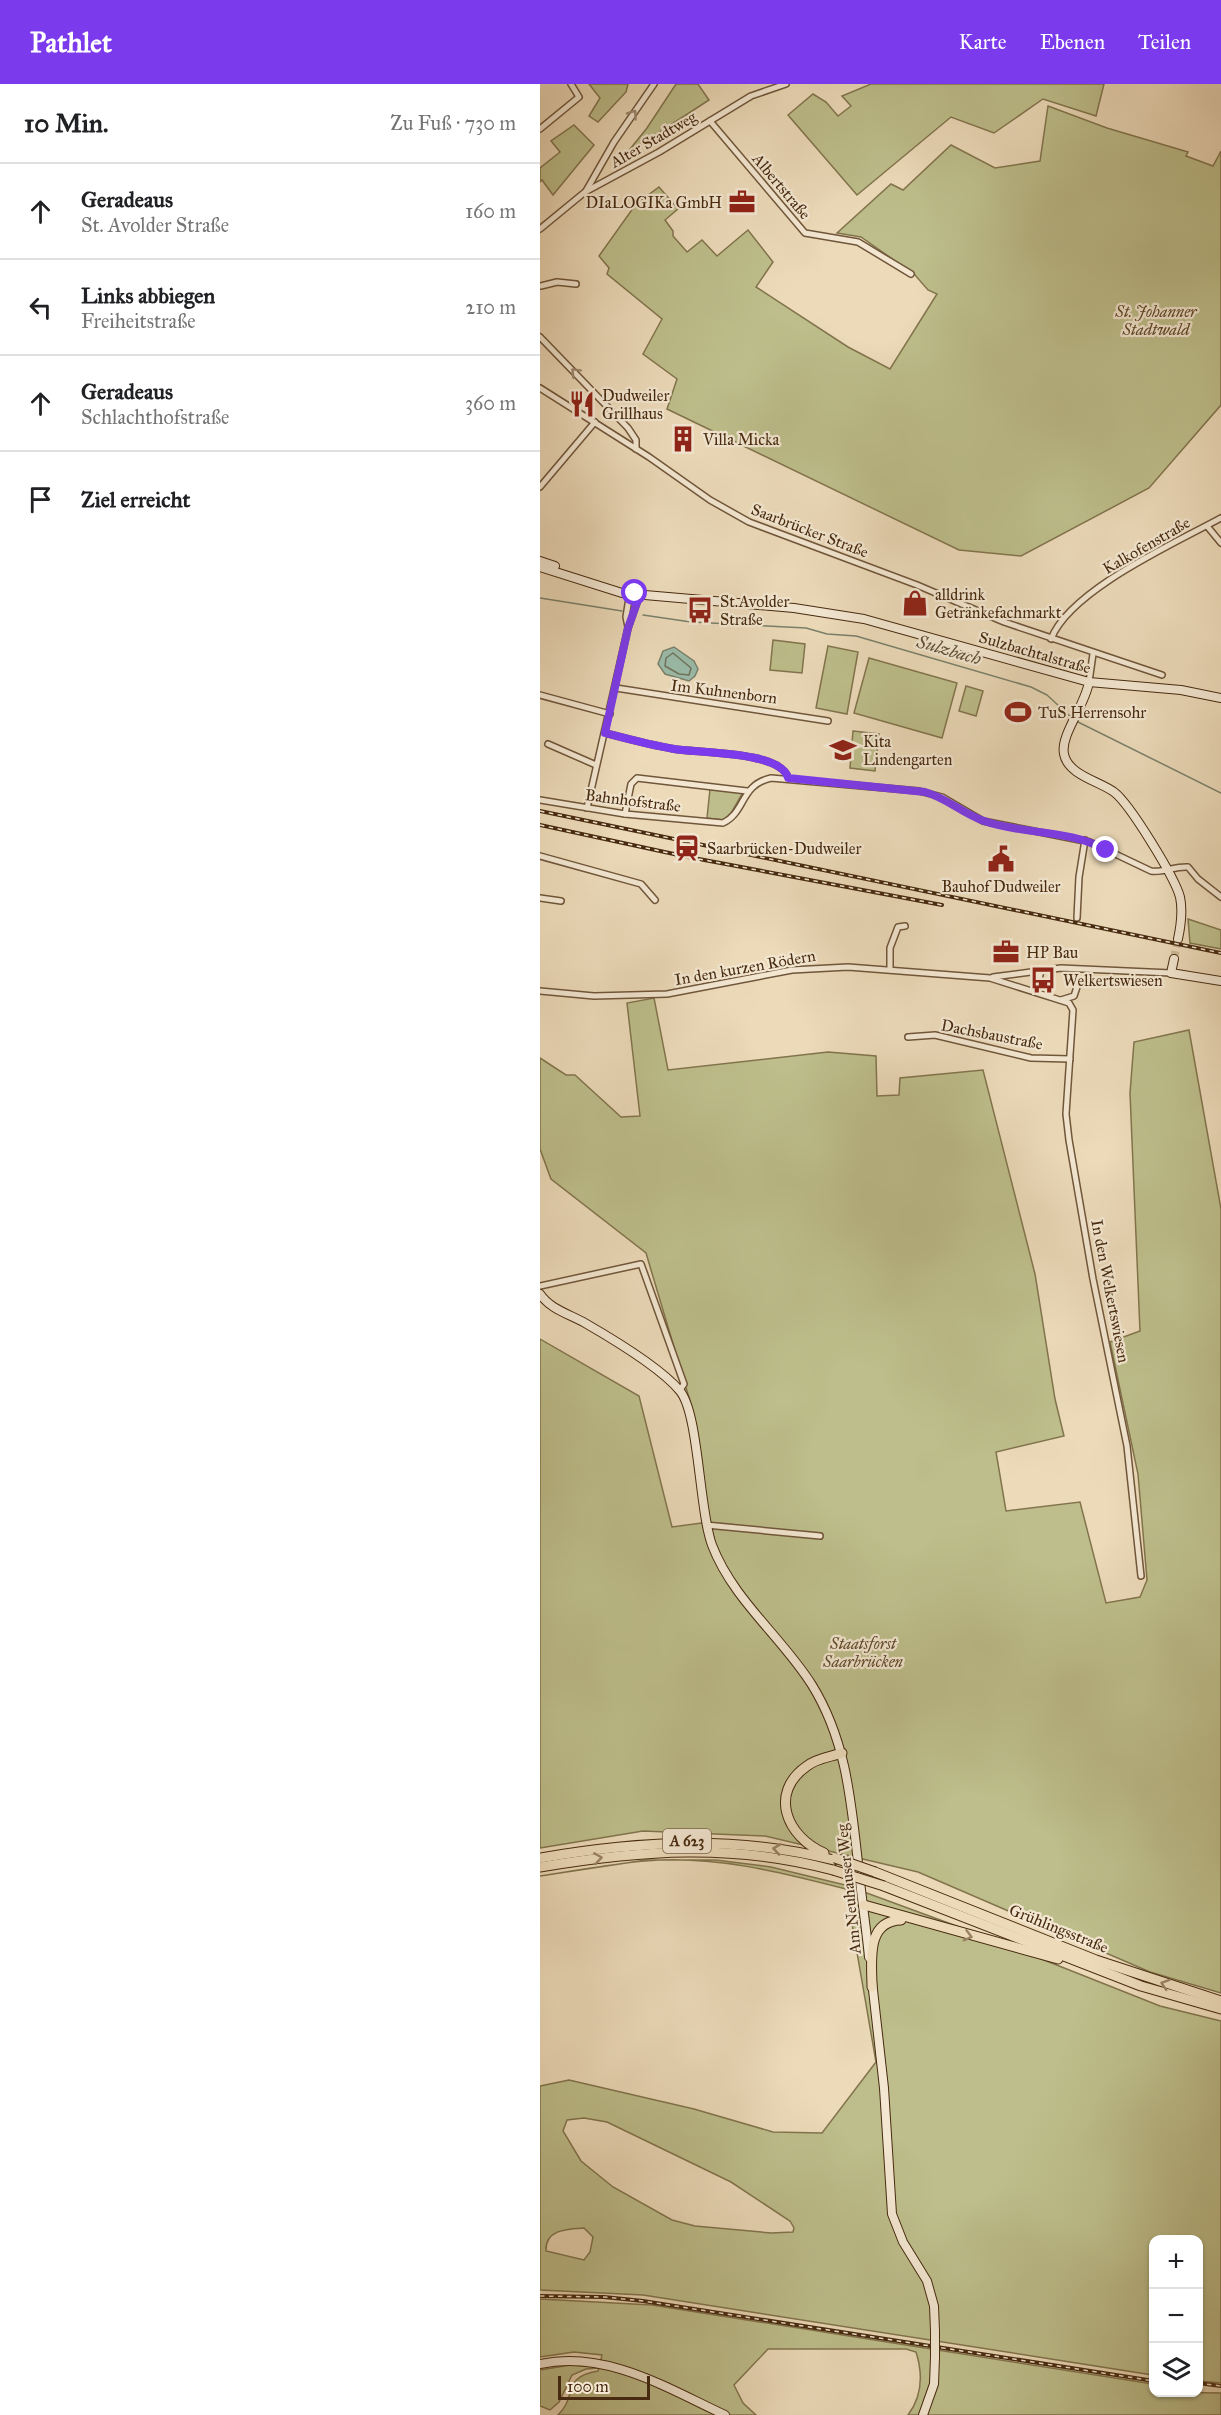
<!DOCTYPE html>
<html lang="de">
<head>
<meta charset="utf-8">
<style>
  body { margin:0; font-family:"IM FELL Great Primer",serif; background:#f2f2f2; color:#202124 }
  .controls { position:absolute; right:18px; bottom:18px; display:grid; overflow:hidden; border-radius:12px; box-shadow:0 2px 4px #0004 }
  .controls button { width:54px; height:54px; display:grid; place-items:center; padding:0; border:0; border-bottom:2px solid #e0e0e0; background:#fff; color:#202124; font:30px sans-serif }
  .scale { position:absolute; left:18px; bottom:15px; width:92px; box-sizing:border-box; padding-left:6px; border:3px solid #472a0f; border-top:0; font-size:16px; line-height:21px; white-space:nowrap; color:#472a0f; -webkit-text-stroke:4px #f3e7d2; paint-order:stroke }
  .stop { position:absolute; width:18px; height:18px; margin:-14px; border:4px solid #7c3aed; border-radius:50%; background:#fff }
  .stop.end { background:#7c3aed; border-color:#fff; box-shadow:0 2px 6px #0008 }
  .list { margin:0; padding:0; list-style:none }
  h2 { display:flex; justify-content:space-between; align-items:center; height:78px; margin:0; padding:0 24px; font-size:26px }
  h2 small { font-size:20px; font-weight:400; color:#757577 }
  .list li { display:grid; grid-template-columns:39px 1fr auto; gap:18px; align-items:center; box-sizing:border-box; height:96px; padding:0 24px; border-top:2px solid #e0e0e0 }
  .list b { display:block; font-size:22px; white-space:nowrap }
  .list p { margin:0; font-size:20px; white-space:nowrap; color:#757577 }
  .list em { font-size:20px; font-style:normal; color:#757577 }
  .icon { flex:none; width:33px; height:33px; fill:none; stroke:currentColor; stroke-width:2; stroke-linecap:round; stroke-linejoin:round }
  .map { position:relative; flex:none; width:681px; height:2331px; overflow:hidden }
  header { display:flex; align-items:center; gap:36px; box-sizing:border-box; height:84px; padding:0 30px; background:#7c3aed; color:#fff }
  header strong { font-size:28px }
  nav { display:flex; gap:33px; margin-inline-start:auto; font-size:21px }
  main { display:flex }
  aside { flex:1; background:#fff }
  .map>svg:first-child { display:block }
  .green { fill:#bdbe8b; stroke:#82744d; stroke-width:1.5; fill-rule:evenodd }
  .water { fill:#9abba9; stroke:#79816b; stroke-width:1.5 }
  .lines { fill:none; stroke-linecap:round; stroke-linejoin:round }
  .shore { stroke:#70725c; stroke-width:1.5 }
  .stream { stroke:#79816b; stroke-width:1.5 }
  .secondary-tunnel { stroke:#cbb797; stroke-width:8; stroke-dasharray:8 4; stroke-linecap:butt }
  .street-casing { stroke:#70563a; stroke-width:8 }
  .secondary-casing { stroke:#472a0f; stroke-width:10 }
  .highway-casing { stroke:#472a0f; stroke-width:11 }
  .street { stroke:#f3e7d2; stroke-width:5 }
  .secondary { stroke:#f3e7d2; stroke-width:8 }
  .highway { stroke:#ecdab9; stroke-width:9 }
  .rail-casing { stroke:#472a0f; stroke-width:4 }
  .rail { stroke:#f3e7d2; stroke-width:1.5; stroke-dasharray:4.5; stroke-linecap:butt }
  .secondary-bridge-casing { stroke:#472a0f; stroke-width:10; stroke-linecap:butt }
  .highway-bridge-casing { stroke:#472a0f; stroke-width:11; stroke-linecap:butt }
  .secondary-bridge { stroke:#f3e7d2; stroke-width:8 }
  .highway-bridge { stroke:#ecdab9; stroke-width:9 }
  .oneway { stroke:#9d8870 }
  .oneway2 { stroke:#9a8264 }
  .route { stroke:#7c3aed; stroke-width:8 }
  .labels { text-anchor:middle; stroke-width:4.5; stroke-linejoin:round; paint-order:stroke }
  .shield { fill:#f3e7d2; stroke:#7b634a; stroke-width:1.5 }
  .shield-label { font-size:15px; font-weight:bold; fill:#472a0f }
  .street-label { font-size:16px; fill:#472a0f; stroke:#f3e7d2 }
  .poi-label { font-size:16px; fill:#472a0f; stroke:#f3e7d2; text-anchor:start }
  .park-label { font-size:16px; font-style:italic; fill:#5f4828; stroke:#f3e7d2 }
  .water-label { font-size:18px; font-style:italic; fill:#5c4e36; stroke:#f3e7d2 }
</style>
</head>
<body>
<header>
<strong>Pathlet</strong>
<nav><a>Karte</a><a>Ebenen</a><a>Teilen</a></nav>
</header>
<main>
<aside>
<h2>10 Min.<small>Zu Fuß · 730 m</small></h2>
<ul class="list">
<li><svg class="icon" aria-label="ahead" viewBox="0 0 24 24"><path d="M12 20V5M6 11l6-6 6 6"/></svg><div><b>Geradeaus</b><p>St. Avolder Straße</p></div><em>160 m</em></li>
<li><svg class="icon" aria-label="left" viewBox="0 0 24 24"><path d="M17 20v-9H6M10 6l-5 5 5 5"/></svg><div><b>Links abbiegen</b><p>Freiheitstraße</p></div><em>210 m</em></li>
<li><svg class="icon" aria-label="ahead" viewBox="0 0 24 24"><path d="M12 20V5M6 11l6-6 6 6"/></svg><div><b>Geradeaus</b><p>Schlachthofstraße</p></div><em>360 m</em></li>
<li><svg class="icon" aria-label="arrive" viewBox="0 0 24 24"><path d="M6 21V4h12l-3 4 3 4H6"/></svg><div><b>Ziel erreicht</b></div></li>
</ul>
</aside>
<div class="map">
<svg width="681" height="2331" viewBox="0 0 681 2331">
  <rect width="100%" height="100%" fill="#ecdab9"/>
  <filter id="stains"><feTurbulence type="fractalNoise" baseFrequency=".00333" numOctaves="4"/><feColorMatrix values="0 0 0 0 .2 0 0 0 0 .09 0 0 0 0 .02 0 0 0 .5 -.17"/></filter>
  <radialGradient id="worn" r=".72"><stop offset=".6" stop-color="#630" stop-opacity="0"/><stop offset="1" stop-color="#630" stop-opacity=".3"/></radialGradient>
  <!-- green -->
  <g class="green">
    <polygon points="49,0 88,0 86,8 58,38 49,32 60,14"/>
    <polygon points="136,0 158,0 169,16 86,70 107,44"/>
    <polygon points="331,0 564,0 556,32 503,15 454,49 411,33 317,111 248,31 273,10 286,18 298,32 311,22 302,12"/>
    <polygon points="508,22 567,44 648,68 646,72 673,82 681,67 681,321 609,404 481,472 419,466 127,325 137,295 103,270 122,235 67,190 69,184 59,172 96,120 119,103 138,125 125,136 133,147 133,152 147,168 162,156 177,172 208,146 233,178 216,203 308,263 350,285 397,210 388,206 375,191 321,153 297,149 351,100 363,106 411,61 455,84 500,77"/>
    <polygon points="34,41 54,61 13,111 2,96 0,98 0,84 20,68 11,57"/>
    <polygon points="233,556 265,560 262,589 230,586"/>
    <polygon points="288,562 318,568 307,630 276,624"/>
    <polygon points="329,574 417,599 402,654 314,629"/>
    <polygon points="426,602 443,607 436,632 419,627"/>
    <polygon points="313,647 339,650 335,687 310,684"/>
    <polygon points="170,705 203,708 190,731 183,736 167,734"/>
    <polygon points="648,835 681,846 681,865 650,859"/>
    <polygon points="114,914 128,986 288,968 336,972 337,1012 359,1011 360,994 443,986 495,1190 515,1315 524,1352 456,1368 466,1427 540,1418 566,1519 600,1513 607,1496 598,1390 570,1258 600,1247 590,1009 594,958 649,946 681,1125 681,1909 610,1888 378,1788 225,1752 103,1747 0,1764 0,1255 99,1312 132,1443 169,1438 150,1317 106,1169 11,1095 0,1065 0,974 26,991 35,991 81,1033 100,1032 87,919"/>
    <path d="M106,1776H176L231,1783L305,1801L441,1851L620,1922L681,1937V2299L659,2297L658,2156H614L613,2291L103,2211L0,2206V2002L29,1996L154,2025L233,2048L282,2049L336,1978L306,1805C240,1788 174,1771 105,1777C70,1780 35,1787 0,1792ZM44,2034L67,2038L191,2098L250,2137L254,2144L253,2148L231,2149L155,2142L132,2136L73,2103L41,2077L23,2047L27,2036ZM44,2144L53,2153L50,2168L44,2176L6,2167C5,2145 28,2145 44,2144Z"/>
    <path d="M0,2215L112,2221L613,2300L614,2308L681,2309V2331H368C383,2311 383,2290 376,2268L366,2265H228L194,2301L203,2319L216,2331H18C38,2312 21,2293 58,2287L59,2284L46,2285L32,2291L19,2318L10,2326L0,2322V2286L30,2281L59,2283L62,2271L34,2268L0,2273Z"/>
  </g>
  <!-- water -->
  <polygon class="water" points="134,563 154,577 158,585 155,592 149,597 125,590 118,580 123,567"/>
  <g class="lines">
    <!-- shore -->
    <polygon class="shore" points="133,569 151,584 149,591 139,590 125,582 126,574"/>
    <!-- stream -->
    <g class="stream">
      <polyline points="0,514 82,527"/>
      <polyline points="103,531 151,538 266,544 287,550 316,552 491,603 507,611 532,634"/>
      <polyline points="536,637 681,709"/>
    </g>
    <!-- secondary-tunnel -->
    <polyline class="secondary-tunnel" points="634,875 638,855"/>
    <!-- street casing -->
    <g class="street-casing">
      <g id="street">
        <polyline points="170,37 265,149 318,158 371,190"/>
        <polyline points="0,45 39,13 31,0"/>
        <polyline points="46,107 74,58 114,0"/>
        <polyline points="0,145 45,108 119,68 211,12 246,0"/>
        <polyline points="1,202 17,198 36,200"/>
        <polyline points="0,253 88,344 96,356 96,365"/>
        <polyline points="0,304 109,373 170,416 209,438 377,501 464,538 622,591"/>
        <polyline points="0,403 55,338"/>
        <polyline points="667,442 681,459"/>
        <polyline points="88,543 86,533 90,508"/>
        <path d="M511,555C530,506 635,459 681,434"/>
        <polyline points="549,598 553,570"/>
        <polyline points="76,604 288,637"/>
        <polyline points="0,611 70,630"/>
        <path d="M65,649C88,655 110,661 134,665C156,669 242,667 248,694"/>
        <polyline points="8,660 56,681"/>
        <path d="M0,716L85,730L183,739C206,728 200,701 231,694L379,707L402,713L443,737L550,758L611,787C623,789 635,782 648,783L658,795L681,813"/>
        <polyline points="47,724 88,544 100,510"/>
        <polyline points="85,730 91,700 97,694 207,707"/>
        <polyline points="0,772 101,800 115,816"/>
        <polyline points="0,814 21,817"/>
        <polyline points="537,834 539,793 545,756"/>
        <polyline points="350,885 350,864 358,843 365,842"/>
        <polyline points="453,893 521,884 631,889"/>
        <polyline points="0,907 54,912 127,910 252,886 308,883 450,894 529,919 533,926 526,1030 529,1056 553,1195 587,1362 601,1492"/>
        <polyline points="497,908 501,885"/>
        <polyline points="521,916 534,912 537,903"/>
        <polyline points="368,953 395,951 491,974 530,975"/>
        <polyline points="0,1202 101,1180 144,1300 140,1306"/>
        <polyline points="166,1441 280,1452"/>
      </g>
    </g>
    <!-- secondary casing -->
    <g class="secondary-casing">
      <g id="secondary">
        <polyline points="0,477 15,482"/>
        <polyline points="0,483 82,509 254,524 324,535 549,598 641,606 681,614"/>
        <path d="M549,598C545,622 520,651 524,670C528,691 559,697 574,708C590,720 635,794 640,813C643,827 641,841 638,855"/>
        <polyline points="634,875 631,889 681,897"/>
        <path d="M0,1210C10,1225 29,1230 45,1239C71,1254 121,1284 140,1307C159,1330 159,1426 172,1461C193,1516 242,1553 272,1601C306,1656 311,1716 318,1779C321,1810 326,1842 329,1873"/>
        <polyline points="332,1897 344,2004 352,2130 363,2158 387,2197 394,2222 395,2247"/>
        <path d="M0,2280C66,2266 127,2304 185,2331"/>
        <polyline points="383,2331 394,2300 395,2273"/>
      </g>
    </g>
    <!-- highway casing -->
    <g class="highway-casing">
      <g id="highway">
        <path d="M284,1769C247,1753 228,1709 267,1682C277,1674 290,1673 302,1669"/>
        <path d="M0,1774C99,1757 195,1751 294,1776"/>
        <path d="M0,1783C102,1766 192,1759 293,1786"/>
        <polyline points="335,1788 556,1876 681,1917"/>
        <polyline points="344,1802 601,1902 681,1925"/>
        <polyline points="324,1821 518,1875"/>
        <path d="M332,1903C332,1879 325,1837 361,1836"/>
      </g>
    </g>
    <!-- street -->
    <use href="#street" class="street"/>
    <!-- secondary -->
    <use href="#secondary" class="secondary"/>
    <!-- highway -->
    <use href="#highway" class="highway"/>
    <!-- rail casing -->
    <g class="rail-casing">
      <g id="rail">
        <polyline points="0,727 681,869"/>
        <polyline points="0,741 143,772 402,821"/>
        <polyline points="0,2212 64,2213 103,2217 614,2297"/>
        <polyline points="658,2299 681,2302"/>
      </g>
    </g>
    <!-- rail -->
    <use href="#rail" class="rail"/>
    <!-- secondary-bridge casing -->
    <g class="secondary-bridge-casing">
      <polyline id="secondary-bridge" points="395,2247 395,2273"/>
    </g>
    <!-- highway-bridge casing -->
    <g class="highway-bridge-casing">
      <g id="highway-bridge">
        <polyline points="295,1774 335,1788"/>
        <polyline points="293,1786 344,1802"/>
      </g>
    </g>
    <!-- secondary-bridge -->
    <use href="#secondary-bridge" class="secondary-bridge"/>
    <!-- highway-bridge -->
    <use href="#highway-bridge" class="highway-bridge"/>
  </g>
  <!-- one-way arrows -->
  <defs><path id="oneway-chevron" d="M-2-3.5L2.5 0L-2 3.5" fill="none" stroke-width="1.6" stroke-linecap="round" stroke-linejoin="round" transform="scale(1.5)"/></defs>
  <g class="oneway">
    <use href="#oneway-chevron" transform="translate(93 30) rotate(-55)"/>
    <use href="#oneway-chevron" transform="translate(35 288) rotate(-135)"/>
  </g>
  <g class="oneway2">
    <use href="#oneway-chevron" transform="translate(237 1765) rotate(-171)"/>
    <use href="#oneway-chevron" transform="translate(58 1774) rotate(-8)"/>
    <use href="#oneway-chevron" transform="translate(428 1852) rotate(15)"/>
    <use href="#oneway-chevron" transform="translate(625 1900) rotate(-162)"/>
  </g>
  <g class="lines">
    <!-- route -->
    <path class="route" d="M95,509L100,510L88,544L65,649C88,655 110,661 134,665C156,669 242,667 248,694L385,708C407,714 423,730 444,737C484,751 529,745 566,766"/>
  </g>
  <!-- icons -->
  <defs>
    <g id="office-bare" transform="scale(2.07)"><path d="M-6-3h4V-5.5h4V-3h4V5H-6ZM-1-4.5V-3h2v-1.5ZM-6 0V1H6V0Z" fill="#8f2418" stroke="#f3e7d2" stroke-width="2.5" paint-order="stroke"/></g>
    <g id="restaurant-bare" transform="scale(2.07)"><path d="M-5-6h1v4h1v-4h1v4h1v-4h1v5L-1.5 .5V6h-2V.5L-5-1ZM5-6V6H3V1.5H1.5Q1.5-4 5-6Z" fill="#8f2418" stroke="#f3e7d2" stroke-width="2.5" paint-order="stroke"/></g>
    <g id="building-bare" transform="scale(2.07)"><path d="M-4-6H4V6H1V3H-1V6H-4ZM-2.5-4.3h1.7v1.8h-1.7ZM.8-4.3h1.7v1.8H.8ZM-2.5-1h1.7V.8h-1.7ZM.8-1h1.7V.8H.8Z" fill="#8f2418" stroke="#f3e7d2" stroke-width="2.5" paint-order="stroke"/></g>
    <g id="shop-bare" transform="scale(2.07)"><path d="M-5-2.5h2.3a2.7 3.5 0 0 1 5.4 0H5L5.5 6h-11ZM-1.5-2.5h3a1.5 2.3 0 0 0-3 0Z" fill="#8f2418" stroke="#f3e7d2" stroke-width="2.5" paint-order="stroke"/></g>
    <g id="bus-bare" transform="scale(2.07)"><path d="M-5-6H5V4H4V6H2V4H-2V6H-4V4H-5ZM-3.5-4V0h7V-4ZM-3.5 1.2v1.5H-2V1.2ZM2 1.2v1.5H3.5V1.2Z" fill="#8f2418" stroke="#f3e7d2" stroke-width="2.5" paint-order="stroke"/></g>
    <g id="stadium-bare" transform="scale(2.07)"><path d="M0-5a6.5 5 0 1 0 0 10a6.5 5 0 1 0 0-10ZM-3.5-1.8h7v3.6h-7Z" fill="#8f2418" stroke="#f3e7d2" stroke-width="2.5" paint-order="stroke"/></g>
    <g id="school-bare" transform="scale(2.07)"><path d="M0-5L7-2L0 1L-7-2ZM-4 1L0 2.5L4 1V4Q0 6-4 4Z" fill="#8f2418" stroke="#f3e7d2" stroke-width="2.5" paint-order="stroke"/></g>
    <g id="station-bare" transform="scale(2.07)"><path d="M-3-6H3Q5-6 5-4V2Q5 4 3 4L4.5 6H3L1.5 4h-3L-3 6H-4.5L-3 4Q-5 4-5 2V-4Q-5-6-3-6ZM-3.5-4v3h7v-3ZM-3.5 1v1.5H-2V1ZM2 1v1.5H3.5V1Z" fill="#8f2418" stroke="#f3e7d2" stroke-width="2.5" paint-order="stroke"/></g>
    <g id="civic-bare" transform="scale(2.07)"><path d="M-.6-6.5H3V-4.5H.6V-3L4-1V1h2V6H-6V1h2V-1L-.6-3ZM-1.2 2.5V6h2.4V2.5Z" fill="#8f2418" stroke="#f3e7d2" stroke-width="2.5" paint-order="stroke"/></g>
  </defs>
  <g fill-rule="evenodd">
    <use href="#office-bare" x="202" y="118"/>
    <use href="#restaurant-bare" x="42" y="320"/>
    <use href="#building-bare" x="143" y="355"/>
    <use href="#shop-bare" x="375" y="519"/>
    <use href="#bus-bare" x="160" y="526"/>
    <use href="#stadium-bare" x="478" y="628"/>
    <use href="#school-bare" x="303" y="666"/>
    <use href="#station-bare" x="147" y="764"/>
    <use href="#civic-bare" x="461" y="775"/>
    <use href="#office-bare" x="466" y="868"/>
    <use href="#bus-bare" x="503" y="896"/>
  </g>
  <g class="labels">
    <!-- shield labels -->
    <rect class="shield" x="123" y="1745" width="48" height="24" rx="4.5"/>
    <g class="shield-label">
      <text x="147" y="1762">A 623</text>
    </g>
    <!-- street labels -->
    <g class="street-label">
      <text transform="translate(113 55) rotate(-30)" y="6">Alter Stadtweg</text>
      <text transform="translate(242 102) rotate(50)" y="6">Albertstraße</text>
      <text transform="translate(270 446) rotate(21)" y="6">Saarbrücker Straße</text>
      <text transform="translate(606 461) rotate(-30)" y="6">Kalkofenstraße</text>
      <text transform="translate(495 568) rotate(16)" y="6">Sulzbachtalstraße</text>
      <text transform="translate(184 607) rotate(7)" y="6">Im Kuhnenborn</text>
      <text transform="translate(93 716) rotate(7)" y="6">Bahnhofstraße</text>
      <text transform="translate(205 883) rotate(-10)" y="6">In den kurzen Rödern</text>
      <text transform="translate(452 950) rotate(11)" y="6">Dachsbaustraße</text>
      <text transform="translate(571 1207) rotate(79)" y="6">In den Welkertswiesen</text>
      <text transform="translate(308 1805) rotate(-96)" y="6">Am Neuhauser Weg</text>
      <text transform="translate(519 1844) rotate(22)" y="6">Grühlingsstraße</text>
    </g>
    <!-- poi labels -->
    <g class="poi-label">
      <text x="182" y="124" text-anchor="end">DIaLOGIKa GmbH</text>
      <text x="62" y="317">Dudweiler<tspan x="62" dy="18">Grillhaus</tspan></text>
      <text x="163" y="361">Villa Micka</text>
      <text x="395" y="516">alldrink<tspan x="395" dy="18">Getränkefachmarkt</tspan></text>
      <text x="180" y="523">St.Avolder<tspan x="180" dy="18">Straße</tspan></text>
      <text x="498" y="634">TuS Herrensohr</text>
      <text x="323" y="663">Kita<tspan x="323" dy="18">Lindengarten</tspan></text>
      <text x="167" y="770">Saarbrücken-Dudweiler</text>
      <text x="461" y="808" text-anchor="middle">Bauhof Dudweiler</text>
      <text x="486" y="874">HP Bau</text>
      <text x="523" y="902">Welkertswiesen</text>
    </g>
    <!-- park labels -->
    <g class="park-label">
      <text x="616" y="233">St. Johanner<tspan x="616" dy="18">Stadtwald</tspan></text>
      <text x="323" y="1565">Staatsforst<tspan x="323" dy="18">Saarbrücken</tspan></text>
    </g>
    <!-- water labels -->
    <g class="water-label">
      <text transform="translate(409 566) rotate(16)" y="6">Sulzbach</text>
    </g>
  </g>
  <rect width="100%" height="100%" filter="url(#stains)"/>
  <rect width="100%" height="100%" fill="url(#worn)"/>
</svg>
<div class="controls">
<button>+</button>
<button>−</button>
<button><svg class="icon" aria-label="layers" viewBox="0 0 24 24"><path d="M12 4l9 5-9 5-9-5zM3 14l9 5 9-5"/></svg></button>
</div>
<div class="scale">100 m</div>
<div class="stop" style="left:95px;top:509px"></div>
<div class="stop end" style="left:566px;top:766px"></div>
</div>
</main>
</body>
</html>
